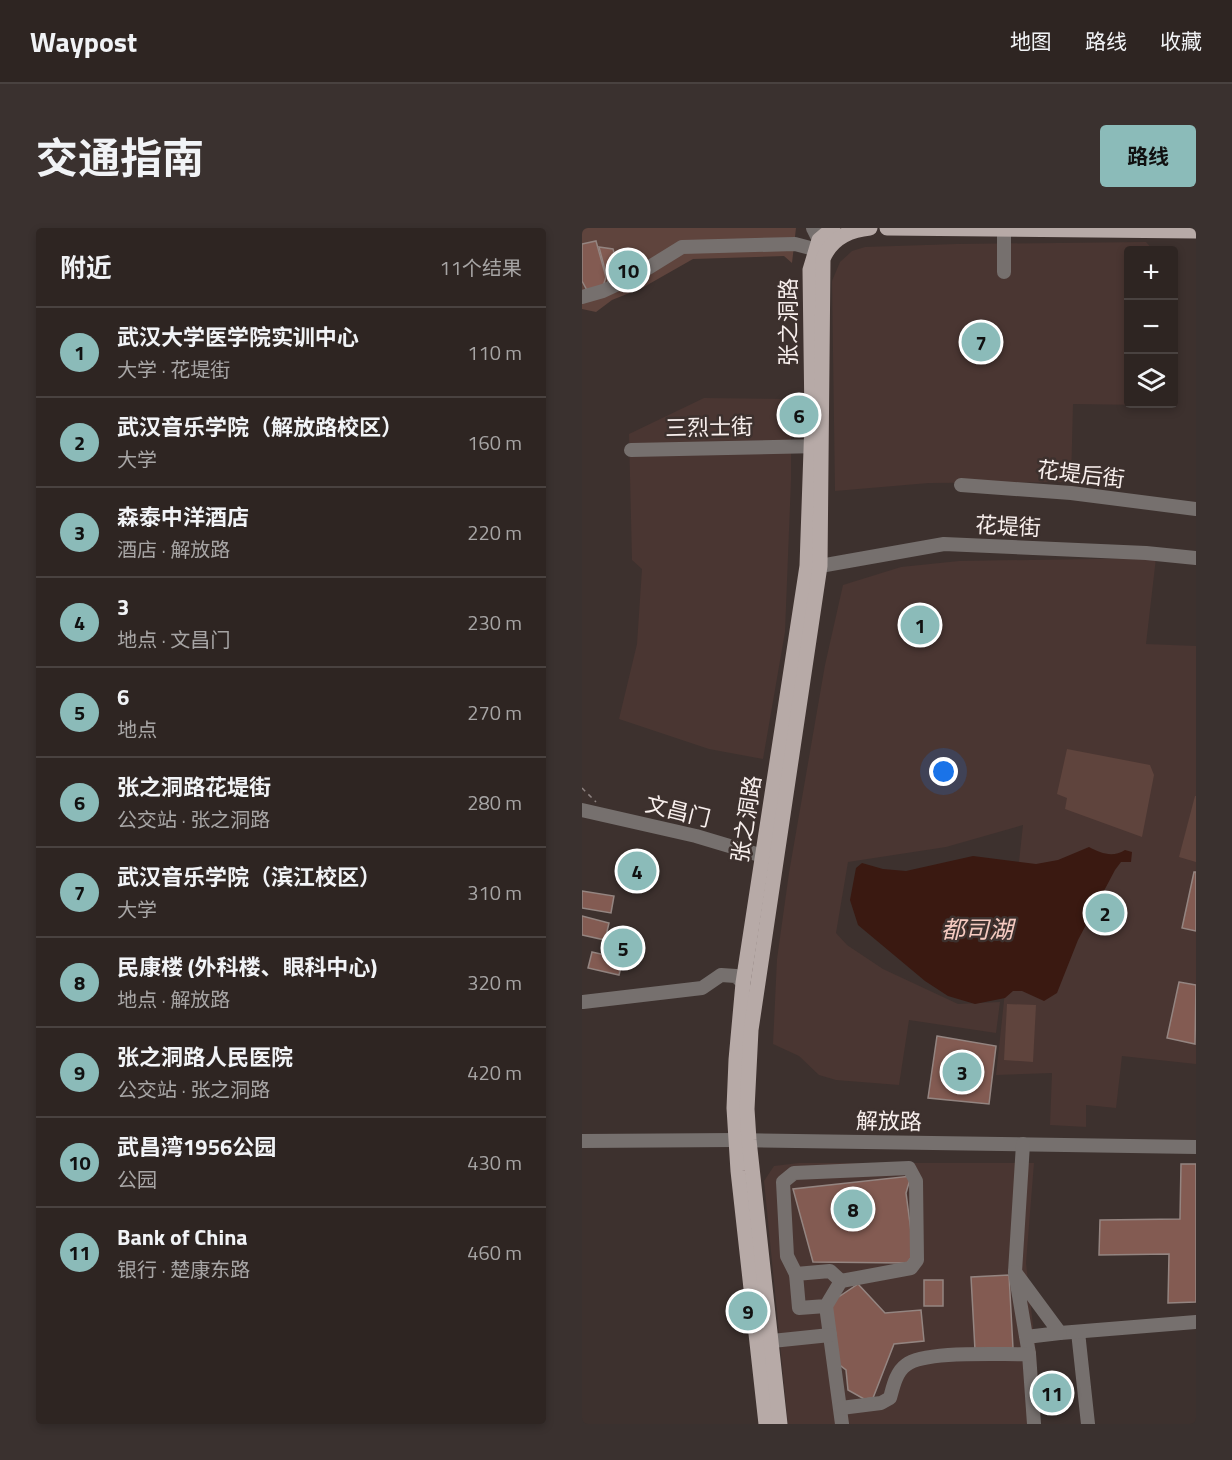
<!DOCTYPE html>
<html lang="zh">
<head>
<meta charset="utf-8">
<style>
  body { margin:0; font-family:"Titillium Web","Noto Sans SC",sans-serif; background:#3a312f; color:#f1f3f6 }
  .controls { position:absolute; right:18px; top:18px; display:grid; overflow:hidden; border-radius:6px; box-shadow:0 3px 9px #0003 }
  .controls button { width:54px; height:54px; display:grid; place-items:center; padding:0; border:0; border-bottom:2px solid #494240; background:#2e2522; color:#f1f3f6; font:30px sans-serif }
  .you { position:absolute; left:362px; top:544px; width:21px; height:21px; margin:-15px; border:4px solid #fff; border-radius:50%; background:#1a73e8; box-shadow:0 0 0 9px #1a73e833 }
  .badge { display:grid; place-items:center; width:39px; height:39px; border-radius:50%; background:#8bbbb9; color:#111; font-size:20px; font-weight:700 }
  .pin { position:absolute; translate:-50% -50%; border:3px solid #fff; box-shadow:0 2px 6px #0006 }
  .list { margin:0; padding:0; list-style:none }
  h2 { display:flex; justify-content:space-between; align-items:center; height:78px; margin:0; padding:0 24px; font-size:26px }
  h2 small { font-size:20px; font-weight:400; color:#a7a5a5 }
  .list li { display:grid; grid-template-columns:39px 1fr auto; gap:18px; align-items:center; box-sizing:border-box; height:90px; padding:0 24px; border-top:2px solid #494240 }
  .list b { display:block; font-size:22px; white-space:nowrap }
  .list p { margin:0; font-size:20px; white-space:nowrap; color:#a7a5a5 }
  .list em { font-size:20px; font-style:normal; color:#a7a5a5 }
  .icon { flex:none; width:33px; height:33px; fill:none; stroke:currentColor; stroke-width:2; stroke-linecap:round; stroke-linejoin:round }
  .map { position:relative; flex:none; width:614px; height:1196px; overflow:hidden; border-radius:6px }
  header { display:flex; align-items:center; gap:36px; box-sizing:border-box; height:84px; padding:0 30px; background:#2e2522; border-bottom:2px solid #494240 }
  header strong { font-size:28px }
  nav { display:flex; gap:33px; margin-inline-start:auto; font-size:21px }
  .intro { display:flex; align-items:center; justify-content:space-between; box-sizing:border-box; height:144px; padding:0 36px }
  h1 { margin:0; font-size:42px }
  .button { padding:15px 27px; border-radius:6px; background:#8bbbb9; color:#111; font-size:21px; font-weight:700 }
  main { display:flex; gap:36px; padding:0 36px }
  aside { flex:1; background:#2e2522; border-radius:6px; box-shadow:0 3px 9px #0003 }
  .map>svg:first-child { display:block }
  .built { fill:#4a3632 }
  .green { fill:#5f443d }
  .water { fill:#3a1911 }
  .building { fill:#835b52; stroke:#948581; stroke-width:1.5 }
  .lines { fill:none; stroke-linecap:round; stroke-linejoin:round }
  .path { stroke:#8d8280; stroke-width:1.5; stroke-dasharray:4.5 4.5; stroke-linecap:butt }
  .minor { stroke:#76706e; stroke-width:14 }
  .major { stroke:#b7aaa7; stroke-width:15 }
  .labels { text-anchor:middle; stroke-width:5; stroke-linejoin:round; paint-order:stroke }
  .street-label { font-size:22px; fill:#f8efed; stroke:#3d312e }
  .water-label { font-size:24px; font-style:italic; fill:#f5cac0; stroke:#3d312e }
</style>
</head>
<body>
<header>
<strong>Waypost</strong>
<nav><a>地图</a><a>路线</a><a>收藏</a></nav>
</header>
<div class="intro"><h1>交通指南</h1><a class="button">路线</a></div>
<main>
<aside>
<h2>附近<small>11个结果</small></h2>
<ul class="list">
<li><span class="badge">1</span><div><b>武汉大学医学院实训中心</b><p>大学 · 花堤街</p></div><em>110 m</em></li>
<li><span class="badge">2</span><div><b>武汉音乐学院（解放路校区）</b><p>大学</p></div><em>160 m</em></li>
<li><span class="badge">3</span><div><b>森泰中洋酒店</b><p>酒店 · 解放路</p></div><em>220 m</em></li>
<li><span class="badge">4</span><div><b>3</b><p>地点 · 文昌门</p></div><em>230 m</em></li>
<li><span class="badge">5</span><div><b>6</b><p>地点</p></div><em>270 m</em></li>
<li><span class="badge">6</span><div><b>张之洞路花堤街</b><p>公交站 · 张之洞路</p></div><em>280 m</em></li>
<li><span class="badge">7</span><div><b>武汉音乐学院（滨江校区）</b><p>大学</p></div><em>310 m</em></li>
<li><span class="badge">8</span><div><b>民康楼 (外科楼、眼科中心)</b><p>地点 · 解放路</p></div><em>320 m</em></li>
<li><span class="badge">9</span><div><b>张之洞路人民医院</b><p>公交站 · 张之洞路</p></div><em>420 m</em></li>
<li><span class="badge">10</span><div><b>武昌湾1956公园</b><p>公园</p></div><em>430 m</em></li>
<li><span class="badge">11</span><div><b>Bank of China</b><p>银行 · 楚康东路</p></div><em>460 m</em></li>
</ul>
</aside>
<div class="map">
<svg width="614" height="1196" viewBox="0 0 614 1196">
  <rect width="100%" height="100%" fill="#3d312e"/>
  <!-- built -->
  <g class="built">
    <polygon points="564,14 571,22 546,22 546,176 566,177 491,176 489,254 347,255 253,263 250,53 258,34 270,23 283,19 375,16"/>
    <polygon points="122,170 209,171 209,252 203,404 181,531 127,521 37,491 55,416 60,341 50,332 47,206"/>
    <polygon points="574,330 564,416 614,418 614,836 540,828 534,880 504,877 504,899 468,897 470,845 414,847 441,597 364,619 266,634 254,705 265,717 301,741 376,776 418,774 414,805 327,792 317,857 254,852 237,847 217,828 191,816 195,731 207,645 243,437 261,357 319,339 377,333"/>
    <polygon points="217,935 452,935 444,1035 454,1124 458,1196 206,1196 182,953 192,938"/>
  </g>
  <!-- green -->
  <g class="green">
    <polygon points="0,0 214,0 210,35 202,28 111,31 60,60 30,72 14,84 0,81"/>
    <polygon points="485,521 568,537 572,547 560,609 483,581 485,570 475,566"/>
    <polygon points="613,568 614,568 614,634 597,629"/>
    <polygon points="425,776 454,777 451,834 422,832"/>
  </g>
  <!-- water -->
  <path class="water" d="M507,619C519,625 530,630 543,622L550,624L549,634H539L533,642L496,712L475,765L462,773L440,763H431L423,770L393,776L366,768L343,753L276,697L268,672L274,640L280,635L301,641L324,643L391,628L454,636L476,632Z"/>
  <!-- building -->
  <g class="building">
    <polygon points="14,13 24,49 20,62 7,66 0,53 0,16"/>
    <polygon points="17,19 31,21 35,35 33,51 26,53"/>
    <polygon points="612,644 614,644 614,703 600,700"/>
    <polygon points="0,663 32,668 29,685 0,680"/>
    <polygon points="0,688 27,695 23,712 0,707"/>
    <polygon points="10,724 41,731 37,747 6,740"/>
    <polygon points="597,754 614,757 613,816 585,810"/>
    <polygon points="355,808 414,818 407,876 346,870"/>
    <polygon points="599,936 614,936 614,1074 586,1075 587,1026 517,1027 518,992 598,991"/>
    <polygon points="329,948 324,965 332,1026 325,1035 231,1034 211,961"/>
    <polygon points="427,1047 431,1120 393,1122 389,1049"/>
    <rect x="342" y="1052" width="19" height="26"/>
    <polygon points="276,1056 303,1085 339,1082 342,1113 312,1116 291,1170 282,1171 266,1162 264,1142 255,1135 249,1074"/>
  </g>
  <g class="lines">
    <!-- path -->
    <polyline class="path" points="0,560 14,574"/>
    <!-- minor -->
    <g class="minor">
      <polyline points="231,0 237,12"/>
      <polyline points="422,0 422,44"/>
      <polyline points="0,69 21,63 53,48 100,19 213,16 232,21"/>
      <polyline points="49,222 239,218"/>
      <polyline points="379,257 489,265 614,281"/>
      <polyline points="238,338 362,316 564,325 614,330"/>
      <polyline points="0,582 114,608 181,628"/>
      <polyline points="1,774 120,760 139,747 154,748 161,755"/>
      <polyline points="0,913 153,912 614,919"/>
      <polyline points="433,1044 441,916"/>
      <polyline points="214,1046 205,1028 201,954 212,945 327,940 334,953 335,1032 329,1040 259,1053"/>
      <polyline points="244,1078 217,1080 214,1046 248,1043 259,1053 244,1078 260,1196"/>
      <polyline points="496,1104 506,1196"/>
      <polyline points="478,1105 614,1094"/>
      <polyline points="444,1109 478,1105 433,1044 447,1126 452,1196"/>
      <polyline points="190,1113 248,1107"/>
      <path d="M259,1180L299,1175L308,1170C311,1159 314,1144 324,1137C343,1122 420,1127 447,1126"/>
    </g>
    <!-- major -->
    <g class="major">
      <polyline points="305,0 614,3"/>
      <polyline points="184,1196 156,943 152,880 154,832 161,755 225,338 230,193 228,42 237,12 251,0"/>
      <path d="M198,1196L167,912L165,881L169,802L238,338L241,31C249,11 267,2 288,0"/>
    </g>
  </g>
  <g class="labels">
    <!-- street labels -->
    <g class="street-label">
      <text transform="translate(206 94) rotate(-90)" y="8">张之洞路</text>
      <text transform="translate(127 199) rotate(-1)" y="8">三烈士街</text>
      <text transform="translate(499 246) rotate(7)" y="8">花堤后街</text>
      <text transform="translate(426 298) rotate(3)" y="8">花堤街</text>
      <text transform="translate(96 583) rotate(14)" y="8">文昌门</text>
      <text transform="translate(164 591) rotate(-81)" y="8">张之洞路</text>
      <text transform="translate(307 893) rotate(1)" y="8">解放路</text>
    </g>
    <!-- water labels -->
    <g class="water-label">
      <text x="395" y="710">都司湖</text>
    </g>
  </g>
</svg>
<div class="controls">
<button>+</button>
<button>−</button>
<button><svg class="icon" aria-label="layers" viewBox="0 0 24 24"><path d="M12 4l9 5-9 5-9-5zM3 14l9 5 9-5"/></svg></button>
</div>
<div class="you"></div>
<div class="pin badge" style="left:338px;top:397px">1</div>
<div class="pin badge" style="left:523px;top:685px">2</div>
<div class="pin badge" style="left:380px;top:844px">3</div>
<div class="pin badge" style="left:55px;top:643px">4</div>
<div class="pin badge" style="left:41px;top:720px">5</div>
<div class="pin badge" style="left:217px;top:187px">6</div>
<div class="pin badge" style="left:399px;top:114px">7</div>
<div class="pin badge" style="left:271px;top:981px">8</div>
<div class="pin badge" style="left:166px;top:1083px">9</div>
<div class="pin badge" style="left:46px;top:42px">10</div>
<div class="pin badge" style="left:470px;top:1165px">11</div>
</div>
</main>
</body>
</html>
